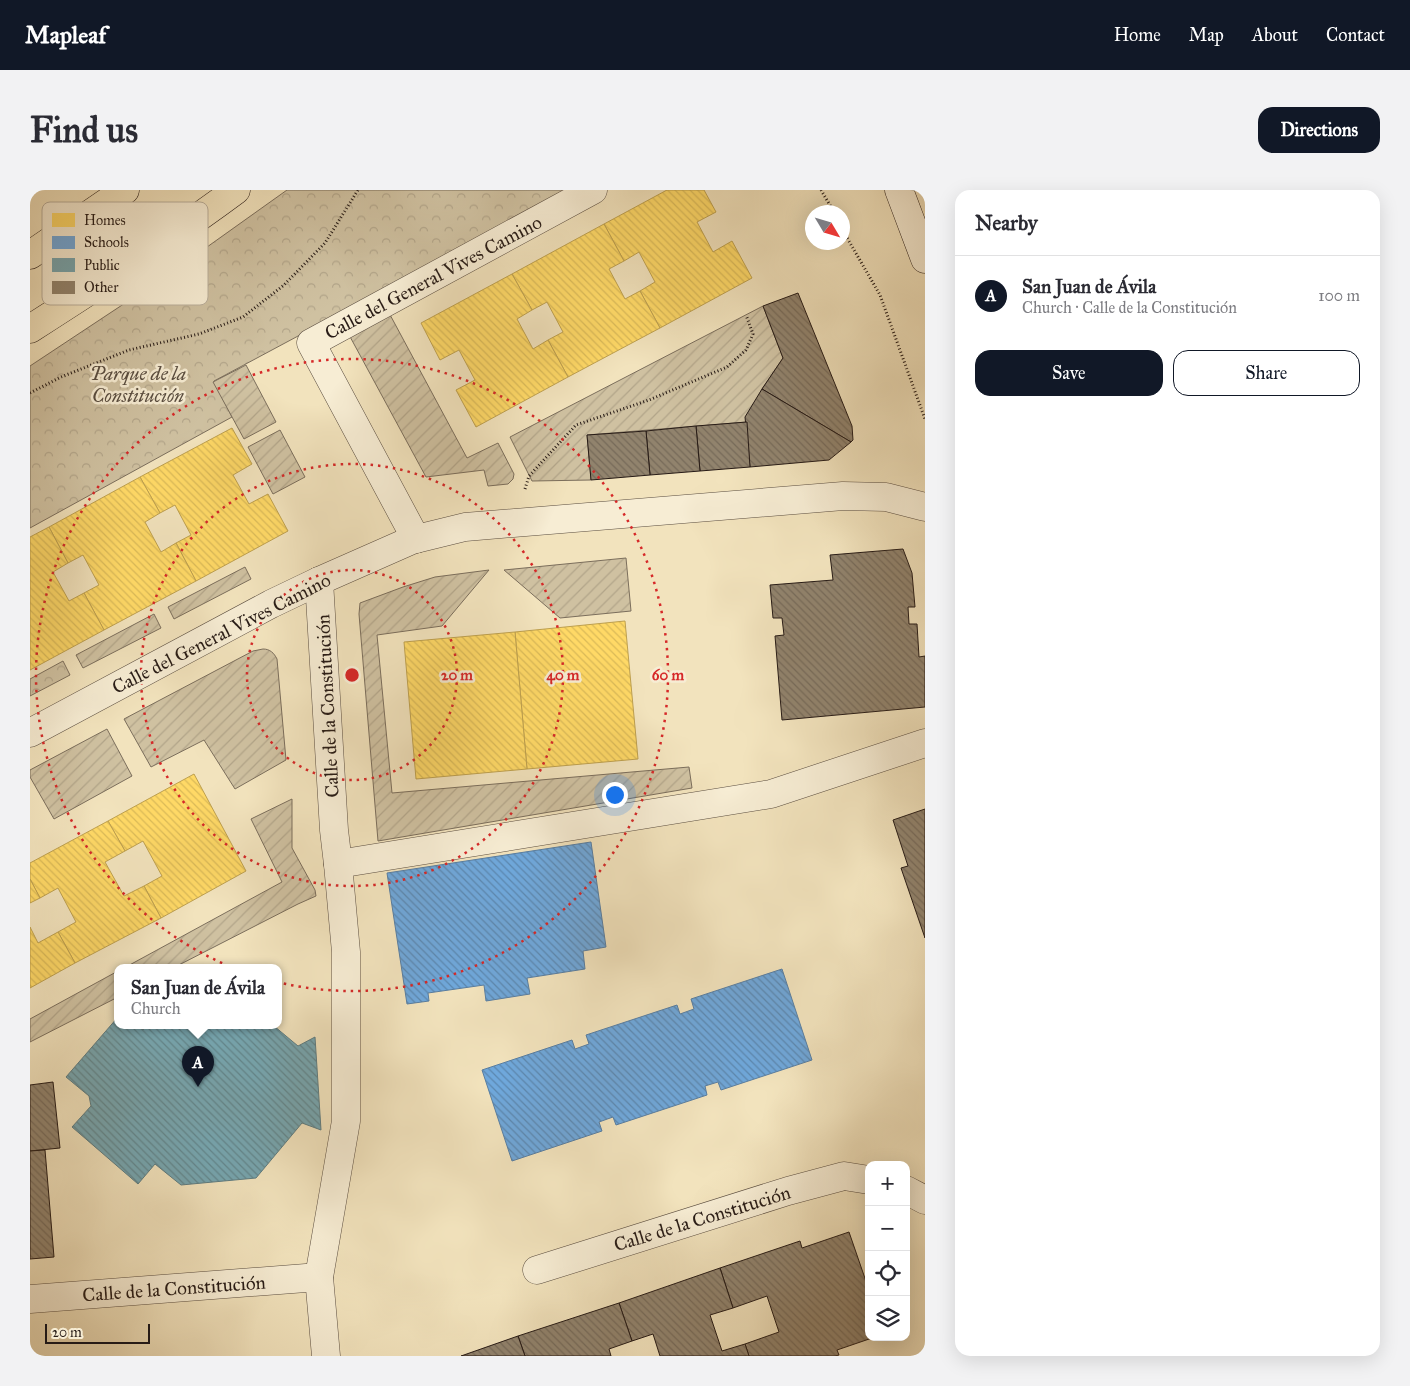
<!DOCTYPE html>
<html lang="en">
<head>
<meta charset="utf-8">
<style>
  body { margin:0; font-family:"IM FELL Great Primer",serif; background:#f2f2f3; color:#2b2b33 }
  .controls { position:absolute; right:15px; bottom:15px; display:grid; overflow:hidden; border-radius:10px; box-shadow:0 5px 20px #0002 }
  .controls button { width:45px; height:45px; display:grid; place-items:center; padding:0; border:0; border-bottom:1px solid #e1e1e2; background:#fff; color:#2b2b33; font:25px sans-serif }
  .compass { position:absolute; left:775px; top:15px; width:45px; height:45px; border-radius:50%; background:#fff; box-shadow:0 5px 20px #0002; rotate:128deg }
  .scale { position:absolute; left:15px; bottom:12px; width:105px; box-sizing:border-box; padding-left:5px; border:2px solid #271b16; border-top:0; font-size:14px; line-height:18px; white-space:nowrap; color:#271b16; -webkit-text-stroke:4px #f7edd4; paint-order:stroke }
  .you { position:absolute; left:584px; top:604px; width:18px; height:18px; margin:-12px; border:4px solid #fff; border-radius:50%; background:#1a73e8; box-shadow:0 0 0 8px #1a73e833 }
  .badge { display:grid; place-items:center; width:32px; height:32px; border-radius:50%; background:#111827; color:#fff; font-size:16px; font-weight:700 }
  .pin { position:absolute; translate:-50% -41px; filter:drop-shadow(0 1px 2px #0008) }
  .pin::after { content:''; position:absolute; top:26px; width:18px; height:15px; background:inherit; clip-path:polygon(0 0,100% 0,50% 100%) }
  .popup { position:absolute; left:84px; top:774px; width:168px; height:65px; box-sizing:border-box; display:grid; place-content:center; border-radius:10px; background:#fff; filter:drop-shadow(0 1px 4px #0005); font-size:16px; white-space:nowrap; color:#7c7c81 }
  .popup b { font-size:19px; color:#2b2b33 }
  .popup::after { content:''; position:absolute; left:50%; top:100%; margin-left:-10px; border:10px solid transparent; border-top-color:#fff }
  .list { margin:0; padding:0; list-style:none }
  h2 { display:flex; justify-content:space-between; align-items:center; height:65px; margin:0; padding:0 20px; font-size:21px }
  h2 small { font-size:16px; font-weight:400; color:#7c7c81 }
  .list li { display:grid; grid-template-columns:32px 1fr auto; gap:15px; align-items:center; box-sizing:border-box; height:80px; padding:0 20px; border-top:1px solid #e1e1e2 }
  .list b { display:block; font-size:19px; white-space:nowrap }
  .list p { margin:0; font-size:16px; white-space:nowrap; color:#7c7c81 }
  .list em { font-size:16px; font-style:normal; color:#7c7c81 }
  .actions { display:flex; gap:10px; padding:15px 20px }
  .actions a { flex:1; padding:11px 0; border:1px solid #111827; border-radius:15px; text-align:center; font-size:18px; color:#111827 }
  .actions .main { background:#111827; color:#fff }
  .icon { flex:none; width:28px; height:28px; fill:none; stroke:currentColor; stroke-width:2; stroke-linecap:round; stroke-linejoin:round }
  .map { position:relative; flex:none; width:895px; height:1166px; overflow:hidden; border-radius:15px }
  header { display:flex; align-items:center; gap:30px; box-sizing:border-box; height:70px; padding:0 25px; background:#111827; color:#fff }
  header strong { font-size:24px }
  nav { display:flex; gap:28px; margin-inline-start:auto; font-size:18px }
  .intro { display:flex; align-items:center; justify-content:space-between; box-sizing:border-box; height:120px; padding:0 30px }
  h1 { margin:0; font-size:35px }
  .button { padding:12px 22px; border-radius:15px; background:#111827; color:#fff; font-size:18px; font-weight:700 }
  main { display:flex; gap:30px; padding:0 30px }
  aside { flex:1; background:#fff; border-radius:15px; box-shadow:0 5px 20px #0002 }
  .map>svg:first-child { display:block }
  .park { fill:url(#park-crowns); stroke:#7b6e5c }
  .garden { fill:url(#garden-furrows); stroke:#7b6e5c }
  .homes { fill:url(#homes-back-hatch); stroke:#bea04e }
  .schools { fill:url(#schools-back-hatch); stroke:#597ea1 }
  .public { fill:url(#public-back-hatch); stroke:#5e7c81 }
  .building { fill:url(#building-back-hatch); stroke:#271b16 }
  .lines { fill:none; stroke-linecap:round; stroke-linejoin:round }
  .street-casing { stroke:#5a4d40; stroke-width:29 }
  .secondary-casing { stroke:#271b16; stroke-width:29 }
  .highway-casing { stroke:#271b16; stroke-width:29 }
  .path { stroke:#271b16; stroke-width:3; stroke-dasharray:1 2.5; stroke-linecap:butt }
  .street { stroke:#f7edd4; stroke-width:28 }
  .secondary { stroke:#f7edd4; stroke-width:28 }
  .highway { stroke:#f2e3bd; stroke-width:28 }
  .ring { fill:none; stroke:#d62828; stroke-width:2.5; stroke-dasharray:2.5 5 }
  .labels { text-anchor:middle; stroke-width:5; stroke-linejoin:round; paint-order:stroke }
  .street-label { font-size:19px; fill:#271b16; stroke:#f7edd4 }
  .park-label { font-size:19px; font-style:italic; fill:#594d40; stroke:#f7edd4 }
  .key { fill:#f7edd4; stroke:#b9ae9b; stroke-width:1 }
  .key-label { font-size:14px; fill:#271b16 }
  .centre { fill:#d62828; stroke:#f7edd4; stroke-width:2.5 }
  .ring-label { font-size:15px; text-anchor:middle; font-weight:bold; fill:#d62828; stroke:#f7edd4; stroke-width:5; stroke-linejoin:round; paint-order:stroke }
</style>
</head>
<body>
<header>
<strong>Mapleaf</strong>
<nav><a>Home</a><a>Map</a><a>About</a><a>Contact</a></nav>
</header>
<div class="intro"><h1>Find us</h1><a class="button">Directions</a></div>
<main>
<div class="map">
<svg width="895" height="1166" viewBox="0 0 895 1166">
  <defs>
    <pattern id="park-crowns" width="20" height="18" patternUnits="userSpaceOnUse" patternTransform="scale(1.25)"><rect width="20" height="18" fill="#cfc1a1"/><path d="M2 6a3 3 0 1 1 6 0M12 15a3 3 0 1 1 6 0" fill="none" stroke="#b2a58a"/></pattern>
    <pattern id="garden-furrows" width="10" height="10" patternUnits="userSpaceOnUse" patternTransform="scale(1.25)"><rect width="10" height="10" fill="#cfc1a1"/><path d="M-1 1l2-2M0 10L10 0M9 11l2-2" fill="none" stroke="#b2a58a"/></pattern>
    <pattern id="homes-back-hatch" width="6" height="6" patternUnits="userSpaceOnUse" patternTransform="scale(1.25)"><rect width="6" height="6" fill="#ffd966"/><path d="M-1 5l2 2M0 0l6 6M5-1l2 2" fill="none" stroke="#dbba58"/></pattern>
    <pattern id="schools-back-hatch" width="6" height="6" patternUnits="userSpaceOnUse" patternTransform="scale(1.25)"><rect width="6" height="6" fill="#6fa8dc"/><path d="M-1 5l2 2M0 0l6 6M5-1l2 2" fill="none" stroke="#5b88b1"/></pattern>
    <pattern id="public-back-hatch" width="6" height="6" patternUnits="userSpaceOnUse" patternTransform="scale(1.25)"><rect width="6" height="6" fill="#76a5af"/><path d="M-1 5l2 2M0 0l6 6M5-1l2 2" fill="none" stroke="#61868d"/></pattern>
    <pattern id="building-back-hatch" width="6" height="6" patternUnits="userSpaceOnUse" patternTransform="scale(1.25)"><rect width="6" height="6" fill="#91836d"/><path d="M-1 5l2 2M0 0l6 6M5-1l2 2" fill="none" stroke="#766a59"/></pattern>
  </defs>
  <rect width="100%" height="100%" fill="#f2e3bd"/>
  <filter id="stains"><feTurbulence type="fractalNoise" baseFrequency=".004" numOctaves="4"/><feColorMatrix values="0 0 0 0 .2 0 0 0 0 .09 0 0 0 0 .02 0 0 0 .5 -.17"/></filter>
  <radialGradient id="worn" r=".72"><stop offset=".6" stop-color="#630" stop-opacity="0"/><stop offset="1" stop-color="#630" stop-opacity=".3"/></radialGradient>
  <!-- park -->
  <g class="park">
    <polygon points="257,0 541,0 184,191 202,227 0,338 0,176 142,82"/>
    <polygon points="33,471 40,485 0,506 0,489"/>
  </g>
  <!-- garden -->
  <g class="garden">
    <polygon points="733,116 753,168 732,199 717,232 557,245 561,290 502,291 480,247"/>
    <polygon points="358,121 437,268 468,253 484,284 483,289 478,294 458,296 454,280 396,287 318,143"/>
    <polygon points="216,175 246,232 214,249 183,192"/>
    <polygon points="250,240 275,287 243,304 218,257"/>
    <polygon points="596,368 601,421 530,428 474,380"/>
    <polygon points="215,377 221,389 144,429 138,417"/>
    <polygon points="459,380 412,436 347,445 362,603 659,577 662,598 348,651 329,424 330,413 373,397 405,387"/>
    <polygon points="124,424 131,438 53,478 46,465"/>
    <path d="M233,459C240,459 244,463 247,469L256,570L205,599L174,550L121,577L94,529L223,461Z"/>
    <polygon points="77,539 102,586 24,629 0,587 0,580"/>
    <polygon points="262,609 262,658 285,700 286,706 268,714 143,778 94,778 252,692 221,629"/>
    <polygon points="88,781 88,807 0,852 0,829"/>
  </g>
  <!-- homes -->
  <g class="homes">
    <polygon points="637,0 674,0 686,22 667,32 683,62 702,51 722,88 630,138 610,101 625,92 609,62 594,71 574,34"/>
    <polygon points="574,34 594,71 579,79 595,109 610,101 630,138 538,187 518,150 533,142 517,112 502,120 482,84"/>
    <polygon points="482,84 502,120 487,129 503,159 518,150 538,187 446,237 426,200 445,190 429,160 410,170 391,133"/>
    <polygon points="202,238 222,274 203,285 219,314 238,304 258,341 166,391 146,353 161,345 145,315 130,323 110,287"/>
    <polygon points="110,287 130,323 115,332 131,362 146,353 166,391 74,440 54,403 69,395 53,365 38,373 19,337"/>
    <polygon points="19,337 38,373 23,382 39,411 54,403 74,440 0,480 0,347"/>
    <polygon points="595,431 608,569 497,579 485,442"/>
    <polygon points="485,442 497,579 386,589 374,452"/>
    <polygon points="164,584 216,681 131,728 114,696 132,686 113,651 95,661 78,631"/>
    <polygon points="78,631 95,661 75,672 94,706 114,696 131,728 45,773 28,742 46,732 28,698 10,708 0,689 0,673"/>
    <polygon points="0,689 10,708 0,713"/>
    <polygon points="0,737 8,753 28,742 45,773 0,798"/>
  </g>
  <!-- schools -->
  <g class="schools">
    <polygon points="561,652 576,757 553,761 555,779 497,788 500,804 456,811 454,795 398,803 399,811 377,814 357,683"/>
    <polygon points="752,779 782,870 691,900 688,892 675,896 677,905 586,935 583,927 569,932 572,941 482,971 452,880 542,850 545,859 559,854 556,845 647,815 650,824 664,819 661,809"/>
  </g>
  <!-- public -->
  <polygon class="public" points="88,827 88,836 108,836 113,840 116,836 244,836 268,856 285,847 291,940 272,933 226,988 151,995 125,974 108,994 42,937 61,916 59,906 36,887"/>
  <!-- building -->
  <g class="building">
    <polygon points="768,103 822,236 823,250 821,252 732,199 753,168 733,116"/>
    <polygon points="732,199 821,252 799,270 720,277 715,227"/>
    <polygon points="717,232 720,277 670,281 666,236"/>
    <polygon points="666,236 670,281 620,285 616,241"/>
    <polygon points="616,241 620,285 561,290 557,245"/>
    <polygon points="873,359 882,383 885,417 878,417 879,434 887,434 889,467 895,466 895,517 752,530 745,446 754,445 752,428 743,428 740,395 803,390 800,365"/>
    <polygon points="895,619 895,748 871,678 878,676 863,630"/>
    <polygon points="23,892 30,958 0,961 0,895"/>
    <polygon points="15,960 24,1067 0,1069 0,961"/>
    <polygon points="819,1042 839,1100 839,1147 845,1147 807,1160 809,1165 805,1166 719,1166 715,1154 749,1142 737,1106 703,1118 690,1078 770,1051 772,1058"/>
    <polygon points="690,1078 703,1118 680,1125 692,1161 715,1154 719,1166 630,1166 623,1144 602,1151 589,1113"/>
    <polygon points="589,1113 602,1151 579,1159 581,1166 495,1166 488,1146"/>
    <polygon points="488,1146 495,1166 431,1166"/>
  </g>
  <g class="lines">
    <!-- street casing -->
    <g class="street-casing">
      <g id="street">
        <polyline points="386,349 281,153 563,0"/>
        <polyline points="289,391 304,640 308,674"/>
        <polyline points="0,543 241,414 289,391 382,350 435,337 813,306 856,307 895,317"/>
        <polyline points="876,1000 895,1010"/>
        <polyline points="507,1080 758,1001 814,986 839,990"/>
        <polyline points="0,1109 289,1087"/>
        <polyline points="296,1166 289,1087 316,931 316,762 308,674 741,604 895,553"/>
      </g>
    </g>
    <!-- secondary casing -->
    <g class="secondary-casing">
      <polyline id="secondary" points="869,0 895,69"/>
    </g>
    <!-- highway casing -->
    <g class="highway-casing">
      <g id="highway">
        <polyline points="0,65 95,0"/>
        <path d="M0,139C70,94 140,49 206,0"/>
      </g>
    </g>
    <!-- path -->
    <g class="path">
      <polyline points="791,0 804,22"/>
      <polyline points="812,39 850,105 895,229"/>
      <polyline points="0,203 31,187 99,160 169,144 213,127 254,95 295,53 328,0"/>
      <polyline points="495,299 499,286 546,235 619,210 697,177 716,160 723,144 716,125"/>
    </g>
    <!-- street -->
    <use href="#street" class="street"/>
    <!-- secondary -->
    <use href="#secondary" class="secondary"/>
    <!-- highway -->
    <use href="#highway" class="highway"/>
  </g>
  <!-- distance rings -->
  <g class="ring">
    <circle cx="322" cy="485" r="105"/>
    <circle cx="322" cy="485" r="211"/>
    <circle cx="322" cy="485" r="316"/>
  </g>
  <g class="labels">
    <!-- street labels -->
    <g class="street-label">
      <text transform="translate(403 87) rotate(-28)" y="7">Calle del General Vives Camino</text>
      <text transform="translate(191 443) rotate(-27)" y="7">Calle del General Vives Camino</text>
      <text transform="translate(297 516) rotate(-93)" y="7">Calle de la Constitución</text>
      <text transform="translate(672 1028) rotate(-17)" y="7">Calle de la Constitución</text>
      <text transform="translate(144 1098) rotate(-4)" y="7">Calle de la Constitución</text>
    </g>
    <!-- park labels -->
    <g class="park-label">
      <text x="108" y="190">Parque de la<tspan x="108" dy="22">Constitución</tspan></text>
    </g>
  </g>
  <!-- legend -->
  <rect x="12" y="12" width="166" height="103" rx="8" class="key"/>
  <rect x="22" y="23" width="23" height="14" fill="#ffd966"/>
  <rect x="22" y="46" width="23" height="13" fill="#6fa8dc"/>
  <rect x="22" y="68" width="23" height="14" fill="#76a5af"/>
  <rect x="22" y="91" width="23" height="13" fill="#91836d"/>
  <g class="key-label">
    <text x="54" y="35">Homes</text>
    <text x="54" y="57">Schools</text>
    <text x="54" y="80">Public</text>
    <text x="54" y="102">Other</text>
  </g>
  <circle cx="322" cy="485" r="8" class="centre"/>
  <g class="ring-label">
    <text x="427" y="490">20 m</text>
    <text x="533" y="490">40 m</text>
    <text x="638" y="490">60 m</text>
  </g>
  <rect width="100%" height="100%" filter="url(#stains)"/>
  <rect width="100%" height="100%" fill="url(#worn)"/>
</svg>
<div class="controls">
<button>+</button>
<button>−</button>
<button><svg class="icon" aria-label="locate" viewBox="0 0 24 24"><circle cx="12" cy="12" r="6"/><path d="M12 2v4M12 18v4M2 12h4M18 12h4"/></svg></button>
<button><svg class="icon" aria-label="layers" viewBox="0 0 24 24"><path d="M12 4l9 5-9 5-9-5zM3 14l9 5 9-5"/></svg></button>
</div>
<svg class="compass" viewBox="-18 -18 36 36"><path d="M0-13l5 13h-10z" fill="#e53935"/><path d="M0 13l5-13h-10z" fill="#7c7c81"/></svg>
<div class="scale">20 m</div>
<div class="you"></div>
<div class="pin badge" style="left:168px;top:897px">A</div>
<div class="popup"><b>San Juan de Ávila</b>Church</div>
</div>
<aside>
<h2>Nearby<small></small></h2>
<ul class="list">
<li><span class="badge">A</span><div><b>San Juan de Ávila</b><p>Church · Calle de la Constitución</p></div><em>100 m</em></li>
</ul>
<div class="actions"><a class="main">Save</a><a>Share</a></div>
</aside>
</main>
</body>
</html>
